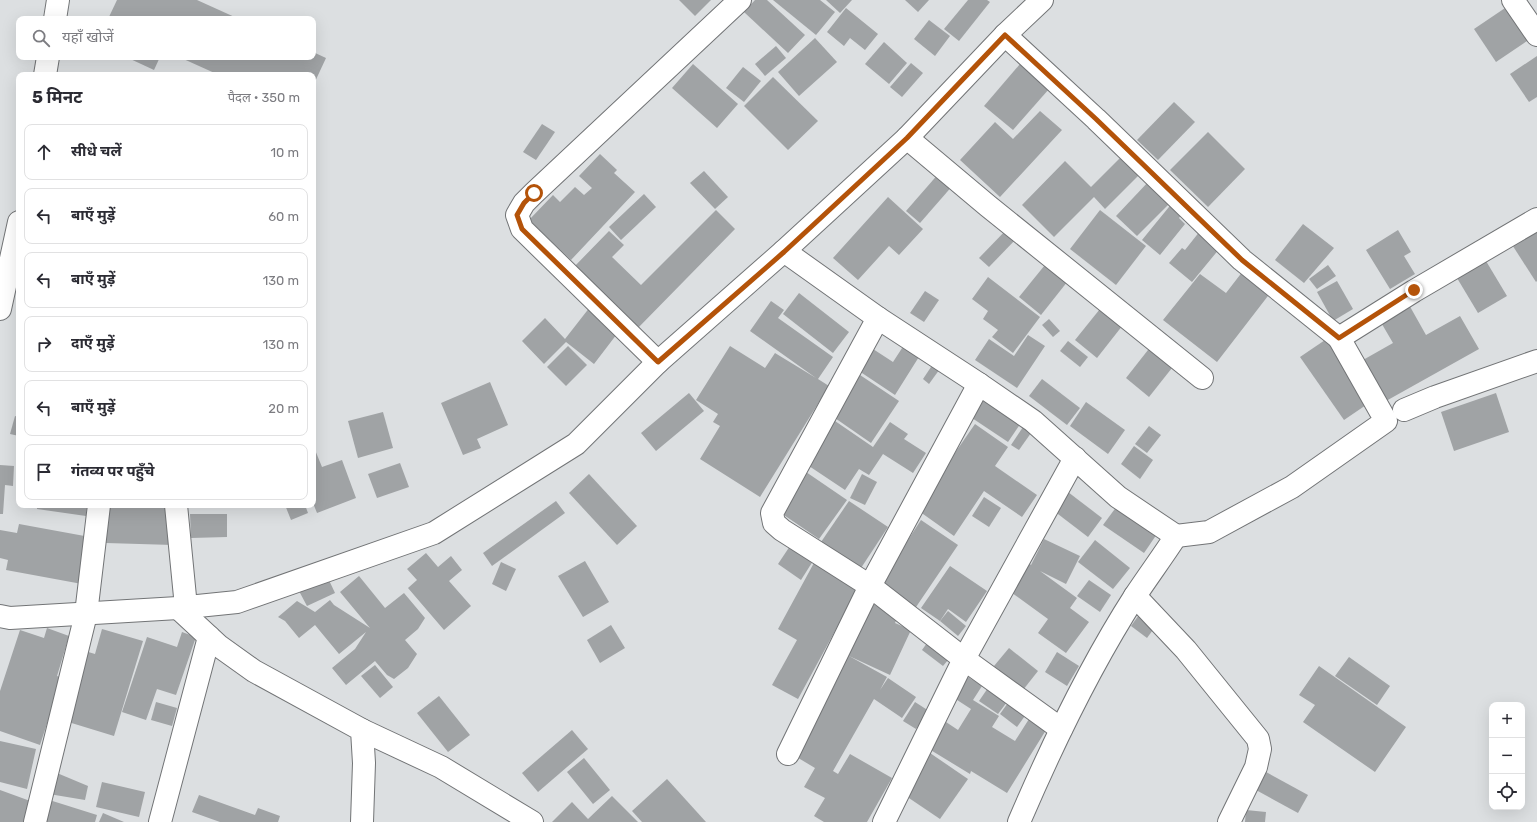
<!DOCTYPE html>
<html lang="hi">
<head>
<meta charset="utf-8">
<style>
  body { margin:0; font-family:Rubik,"Noto Sans Devanagari",sans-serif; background:#f2f2f3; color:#2b2b33 }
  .controls { position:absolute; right:12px; bottom:12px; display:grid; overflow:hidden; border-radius:8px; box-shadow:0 4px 16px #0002 }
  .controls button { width:36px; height:36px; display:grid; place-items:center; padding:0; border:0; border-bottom:1px solid #e1e1e2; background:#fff; color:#2b2b33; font:20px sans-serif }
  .stop { position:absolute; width:12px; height:12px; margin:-9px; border:3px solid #b45309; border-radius:50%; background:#fff }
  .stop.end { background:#b45309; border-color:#fff; box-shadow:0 1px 4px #0008 }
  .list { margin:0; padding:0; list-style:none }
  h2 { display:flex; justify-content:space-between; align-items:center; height:52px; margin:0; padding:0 16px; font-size:17px }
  h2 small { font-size:13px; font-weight:400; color:#7c7c81 }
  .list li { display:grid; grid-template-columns:26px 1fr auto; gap:12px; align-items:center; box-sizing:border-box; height:56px; margin:0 8px 8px; padding:0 8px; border:1px solid #e1e1e2; border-radius:8px }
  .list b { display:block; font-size:15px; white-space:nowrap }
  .list em { font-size:13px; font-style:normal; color:#7c7c81 }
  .icon { flex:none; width:22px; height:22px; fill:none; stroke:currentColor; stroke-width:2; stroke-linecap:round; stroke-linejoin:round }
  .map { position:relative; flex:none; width:1537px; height:822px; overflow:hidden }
  .search { position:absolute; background:#fff; box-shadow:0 4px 16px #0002; left:16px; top:16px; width:300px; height:44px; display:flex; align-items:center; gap:10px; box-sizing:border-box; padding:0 14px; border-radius:8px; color:#7c7c81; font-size:15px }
  .panel { position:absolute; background:#fff; box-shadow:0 4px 16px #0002; left:16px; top:72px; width:300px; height:436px; border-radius:8px }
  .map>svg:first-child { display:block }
  .building { fill:#a0a3a5 }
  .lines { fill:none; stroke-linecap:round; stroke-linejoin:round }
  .minor-casing { stroke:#727476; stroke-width:24 }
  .major-casing { stroke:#727476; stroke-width:24 }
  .minor { stroke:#fff; stroke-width:22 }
  .major { stroke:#fff; stroke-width:22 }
  .route { stroke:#b45309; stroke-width:5 }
</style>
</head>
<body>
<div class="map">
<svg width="1537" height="822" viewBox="0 0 1537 822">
  <rect width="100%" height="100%" fill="#dcdfe1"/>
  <!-- building -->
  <g class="building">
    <polygon points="117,0 197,0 239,19 108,19"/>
    <polygon points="679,0 711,0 695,16"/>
    <polygon points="755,0 767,0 805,35 788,53 744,12"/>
    <polygon points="773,0 820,0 835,12 816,35"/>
    <polygon points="826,0 852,0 840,13"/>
    <polygon points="905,0 929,0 918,12"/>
    <polygon points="968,0 987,0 990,2 959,41 944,29"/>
    <polygon points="1511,4 1533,37 1496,62 1474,29"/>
    <polygon points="846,8 878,34 865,50 850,38 844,46 827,32"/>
    <polygon points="929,20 950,36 935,56 914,39"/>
    <polygon points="815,38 837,62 799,96 778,72"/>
    <polygon points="884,42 907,63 889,84 865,64"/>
    <polygon points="776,46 786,58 765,76 755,64"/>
    <polygon points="313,52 326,58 313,86 313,75 219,75 179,57 313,57"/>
    <polygon points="1537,56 1537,97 1529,102 1510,74"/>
    <polygon points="126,57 160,57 154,70"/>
    <polygon points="911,63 923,73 902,97 890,87"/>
    <polygon points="693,64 738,104 717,128 672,88"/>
    <polygon points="1020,64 1049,89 1013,130 984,106"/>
    <polygon points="743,67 761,81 744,102 726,88"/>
    <polygon points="773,77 818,121 788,150 744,106"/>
    <polygon points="1174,102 1195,122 1158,160 1137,140"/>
    <polygon points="1040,111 1062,130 1000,197 960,160 995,122 1013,139"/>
    <polygon points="542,124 555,132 536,160 523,152"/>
    <polygon points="1208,132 1245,169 1208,207 1170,170"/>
    <polygon points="1125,153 1143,171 1105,209 1094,197 1054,237 1022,205 1065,161 1091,187"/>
    <polygon points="600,154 617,170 614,173 635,192 571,260 529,220 553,195 560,202 575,187 584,195 592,188 579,176"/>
    <polygon points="704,171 728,197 715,209 690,183"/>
    <polygon points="940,172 954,184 920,223 906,211"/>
    <polygon points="1150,180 1172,201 1137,236 1116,216"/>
    <polygon points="644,194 656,207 621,240 609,227"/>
    <polygon points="888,197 923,229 899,255 889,246 858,280 833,258"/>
    <polygon points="1173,202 1184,211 1179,218 1185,224 1160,255 1142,240"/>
    <polygon points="716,210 735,229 636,330 573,268 609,231 624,245 612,257 641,285"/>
    <polygon points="1100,210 1146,246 1116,285 1070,249"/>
    <polygon points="1537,222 1537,281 1536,282 1509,240"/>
    <polygon points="1303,224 1334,248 1304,283 1275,260"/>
    <polygon points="1009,227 1019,236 989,267 979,258"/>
    <polygon points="1398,230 1411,252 1404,256 1415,274 1390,289 1366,250"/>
    <polygon points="1200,231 1220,248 1192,282 1169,263 1182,248 1185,250"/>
    <polygon points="1053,255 1075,272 1041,315 1019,297"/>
    <polygon points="1483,256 1507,296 1478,313 1454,273"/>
    <polygon points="1328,265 1336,276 1317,289 1309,279"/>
    <polygon points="1243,271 1271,292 1217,362 1163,320 1200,274 1226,293"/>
    <polygon points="988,277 1040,317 1013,353 992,337 998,330 983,319 988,311 972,299"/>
    <polygon points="1337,281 1353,309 1333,321 1317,292"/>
    <polygon points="925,291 939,300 924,322 910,313"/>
    <polygon points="799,293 849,332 833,353 783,314"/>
    <polygon points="1108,299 1130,316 1097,358 1075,340"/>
    <polygon points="771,301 784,310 778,318 833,357 818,379 829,386 760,497 700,459 720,426 713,422 718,414 696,400 730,346 765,368 775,353 816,378 750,331"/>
    <polygon points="1408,303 1426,335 1460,316 1479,349 1386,401 1363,360 1393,343 1379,319"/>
    <polygon points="590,307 620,330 594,364 566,342 544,364 522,341 545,318 565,339"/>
    <polygon points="1049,319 1060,331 1053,337 1042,325"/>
    <polygon points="1028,335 1045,346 1017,388 975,360 989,339 1014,356"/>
    <polygon points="1159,336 1183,354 1149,397 1126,378"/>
    <polygon points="1328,338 1369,403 1344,420 1300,357"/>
    <polygon points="1068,341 1088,357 1080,367 1060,351"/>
    <polygon points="906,342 922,352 895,395 859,371 873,349 893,362"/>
    <polygon points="568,346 587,365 566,386 547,367"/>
    <polygon points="935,361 942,366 929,384 923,379"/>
    <polygon points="860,375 899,401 871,443 832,416"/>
    <polygon points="1042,379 1080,408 1067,425 1029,396"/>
    <polygon points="490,382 508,425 477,439 481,448 463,455 441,403"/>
    <polygon points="983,389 1025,417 1008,442 966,414"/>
    <polygon points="689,393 704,411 656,451 641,433"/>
    <polygon points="1496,393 1509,432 1454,451 1441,412"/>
    <polygon points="1086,402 1125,430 1108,454 1070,426"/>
    <polygon points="383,412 393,448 358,458 348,421"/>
    <polygon points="15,416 19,417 19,436 10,434"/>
    <polygon points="835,421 873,447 890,422 908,434 904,439 926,453 913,473 883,454 869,475 859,469 845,490 806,464"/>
    <polygon points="975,424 1008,447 995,466 1037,495 1022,517 984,491 954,536 916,509"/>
    <polygon points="1149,426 1161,435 1147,453 1135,444"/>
    <polygon points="1023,427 1031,433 1019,450 1011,445"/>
    <polygon points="313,445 322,467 342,460 356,498 317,513 313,503"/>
    <polygon points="1134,446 1153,460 1140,479 1121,464"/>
    <polygon points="400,463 409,487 377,498 368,474"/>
    <polygon points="0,465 14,466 13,486 5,485 3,514 0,514"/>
    <polygon points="806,472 847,500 819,539 778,511"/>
    <polygon points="589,474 637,526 617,545 569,493"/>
    <polygon points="862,474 877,482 865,505 850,498"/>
    <polygon points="1068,492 1102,518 1088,537 1054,511"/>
    <polygon points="984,497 1001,508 989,527 972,516"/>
    <polygon points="556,501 565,513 492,566 483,553"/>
    <polygon points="849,501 888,527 861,568 821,542"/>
    <polygon points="37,505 87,505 86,516 37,509"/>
    <polygon points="107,505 174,505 173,545 106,543"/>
    <polygon points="285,505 305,505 308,513 291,520"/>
    <polygon points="1117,506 1157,534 1144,553 1103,525"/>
    <polygon points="190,514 227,514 227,537 191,538"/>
    <polygon points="921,520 958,545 914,610 875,584 905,538 908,540"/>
    <polygon points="19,524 90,537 82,584 6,570 8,560 0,558 0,530 17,533"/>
    <polygon points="1044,539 1080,556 1066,584 1040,571 1077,598 1070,608 1089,622 1066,653 1038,633 1048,619 1008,590 1028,562 1031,565"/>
    <polygon points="1095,540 1130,568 1113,589 1078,562"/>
    <polygon points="790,546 813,561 801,580 778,564"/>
    <polygon points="426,553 438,567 451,556 462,570 449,581 471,606 444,630 408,588 417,580 407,569"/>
    <polygon points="585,561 609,602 583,617 558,576"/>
    <polygon points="815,561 860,585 798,699 772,685 797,640 778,629"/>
    <polygon points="501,562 516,569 506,591 492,584"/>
    <polygon points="950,566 987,591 966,622 948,609 940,621 921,608"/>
    <polygon points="359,576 385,608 404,593 425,618 418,629 405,640 417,654 408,668 394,679 387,675 375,661 346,685 332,668 355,649 366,632 339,654 315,625 299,638 285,621 278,617 297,601 315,612 330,600 334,605 370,628 340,592"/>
    <polygon points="328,578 335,593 307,606 299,591"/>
    <polygon points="1089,580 1111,595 1100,612 1077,596"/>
    <polygon points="869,602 898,616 895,623 911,630 890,675 849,656 887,677 880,690 888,678 916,697 902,718 874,699 833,771 838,774 850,754 892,778 867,822 824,822 814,816 825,798 804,787 815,768 790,753"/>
    <polygon points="948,611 966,626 958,636 940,621"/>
    <polygon points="1141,612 1158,623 1147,638 1131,626"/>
    <polygon points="611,625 625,648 600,663 587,640"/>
    <polygon points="47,628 69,636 57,676 62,678 40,745 0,731 0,691 20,630 44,638"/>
    <polygon points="102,629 143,641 114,736 65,721 85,651 95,654"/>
    <polygon points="182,632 196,637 176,695 157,689 146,720 122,712 147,637 177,647"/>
    <polygon points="927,643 948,660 943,666 922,650"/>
    <polygon points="1009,648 1038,671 1023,690 994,666"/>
    <polygon points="1057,652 1079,666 1067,686 1045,672"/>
    <polygon points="1349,657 1390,686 1377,705 1335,676"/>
    <polygon points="375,665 393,687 380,698 361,676"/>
    <polygon points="1319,666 1406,727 1375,772 1303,722 1315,705 1299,695"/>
    <polygon points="968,677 982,686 973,700 999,716 992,727 1015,741 1029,719 1046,730 1007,793 971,771 970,774 929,749 946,722 958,730 971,709 954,698"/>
    <polygon points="990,685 1010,698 998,714 979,701"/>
    <polygon points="439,696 470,735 448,752 417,713"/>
    <polygon points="1010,700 1027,713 1017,727 1000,714"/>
    <polygon points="156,702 177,708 172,726 151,720"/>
    <polygon points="915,702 929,711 916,729 903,721"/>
    <polygon points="572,730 588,749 538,792 522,773"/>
    <polygon points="0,741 36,749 27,789 0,782"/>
    <polygon points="930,753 968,779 940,819 903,794"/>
    <polygon points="584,758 610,790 593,804 567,772"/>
    <polygon points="1266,772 1308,795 1298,813 1256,790"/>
    <polygon points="57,773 88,786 85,800 49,794"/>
    <polygon points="667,779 706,822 642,822 632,811"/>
    <polygon points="102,782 145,792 139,817 96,807"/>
    <polygon points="0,790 33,802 26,822 0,822"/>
    <polygon points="199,795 255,815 258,808 280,816 278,822 220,822 192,812"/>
    <polygon points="612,796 638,822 552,822 572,802 588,819"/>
    <polygon points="43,798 97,815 95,822 37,822"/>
    <polygon points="1246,810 1266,812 1265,822 1245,822"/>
    <polygon points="103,813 124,822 99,822"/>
  </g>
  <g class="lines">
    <!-- minor casing -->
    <g class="minor-casing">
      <g id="minor">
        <polyline points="1513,0 1537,35"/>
        <polyline points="55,19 58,0"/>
        <polyline points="1005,35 1096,119 1242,260 1339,338 1414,291 1537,219"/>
        <polyline points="45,75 48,57"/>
        <polyline points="907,138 988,206 1202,378"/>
        <path d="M784,251L878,318L979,384L1033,421L1118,497L1176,536C1163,556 1149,575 1135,596C1090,666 1052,745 1019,822"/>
        <polyline points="0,309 19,222"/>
        <polyline points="658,362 522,229 517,215 524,203 534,193 740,0"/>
        <polyline points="979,384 870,586 964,659 1061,729"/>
        <polyline points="1404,410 1435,397 1537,361"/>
        <polyline points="176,505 186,607"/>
        <polyline points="1176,536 1209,532 1292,487 1386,421 1339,338"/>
        <polyline points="1135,596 1186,650 1258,739 1260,749 1256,767 1229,822"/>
        <polyline points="178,608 219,646 254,671 362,730 364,763 362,822"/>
        <polyline points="362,730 441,767 532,822"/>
        <polyline points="788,754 870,586 782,530 774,523 772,513 878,318"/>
        <polyline points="35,822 86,614 99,505"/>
        <polyline points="160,822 209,637"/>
        <polyline points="884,822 964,659 1075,458"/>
      </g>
    </g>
    <!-- major casing -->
    <g class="major-casing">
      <polyline id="major" points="0,616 10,618 178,608 237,602 434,533 576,444 658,362 784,251 907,138 1005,35 1042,0"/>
    </g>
    <!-- minor -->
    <use href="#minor" class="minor"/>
    <!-- major -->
    <use href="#major" class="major"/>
  </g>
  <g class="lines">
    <!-- route -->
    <polyline class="route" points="534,193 524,203 517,215 522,229 658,362 784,252 907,138 1005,35 1096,119 1242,260 1339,338 1414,290"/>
  </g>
</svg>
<div class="controls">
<button>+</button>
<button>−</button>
<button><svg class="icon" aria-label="locate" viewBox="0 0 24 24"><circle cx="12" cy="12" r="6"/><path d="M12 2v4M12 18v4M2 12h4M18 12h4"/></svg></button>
</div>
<div class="stop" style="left:534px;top:193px"></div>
<div class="stop end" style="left:1414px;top:290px"></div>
<div class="search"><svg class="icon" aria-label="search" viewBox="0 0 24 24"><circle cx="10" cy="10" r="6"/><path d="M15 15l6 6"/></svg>यहाँ खोजें</div>
<section class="panel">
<h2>5 मिनट<small>पैदल · 350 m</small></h2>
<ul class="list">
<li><svg class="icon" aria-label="ahead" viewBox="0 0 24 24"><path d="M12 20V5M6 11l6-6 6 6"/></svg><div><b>सीधे चलें</b></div><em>10 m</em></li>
<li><svg class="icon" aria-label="left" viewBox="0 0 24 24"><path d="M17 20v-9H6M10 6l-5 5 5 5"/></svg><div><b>बाएँ मुड़ें</b></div><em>60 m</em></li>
<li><svg class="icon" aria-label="left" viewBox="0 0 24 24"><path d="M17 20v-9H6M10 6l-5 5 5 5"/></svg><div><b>बाएँ मुड़ें</b></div><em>130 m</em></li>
<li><svg class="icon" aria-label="right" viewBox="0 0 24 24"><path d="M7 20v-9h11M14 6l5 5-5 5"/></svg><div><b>दाएँ मुड़ें</b></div><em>130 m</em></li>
<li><svg class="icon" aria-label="left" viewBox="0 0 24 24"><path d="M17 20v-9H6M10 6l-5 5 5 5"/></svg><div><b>बाएँ मुड़ें</b></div><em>20 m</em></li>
<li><svg class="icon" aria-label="arrive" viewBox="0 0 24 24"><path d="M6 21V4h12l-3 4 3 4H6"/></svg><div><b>गंतव्य पर पहुँचे</b></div></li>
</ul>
</section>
</div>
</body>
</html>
